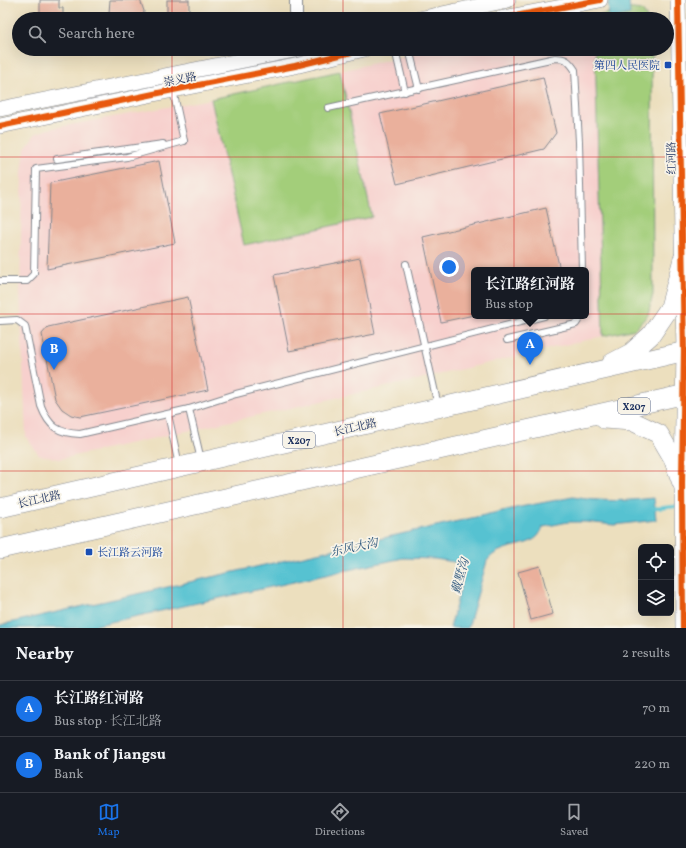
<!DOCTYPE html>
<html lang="en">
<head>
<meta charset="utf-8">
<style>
  body { margin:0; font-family:Vollkorn,"Noto Serif SC",serif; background:#242831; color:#f1f3f6 }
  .controls { position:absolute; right:12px; bottom:12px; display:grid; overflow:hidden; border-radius:6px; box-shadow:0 4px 16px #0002 }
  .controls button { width:36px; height:36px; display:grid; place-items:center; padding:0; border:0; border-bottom:1px solid #363941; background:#171b24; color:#f1f3f6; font:20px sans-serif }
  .you { position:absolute; left:449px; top:267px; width:14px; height:14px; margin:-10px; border:3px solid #fff; border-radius:50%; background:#1a73e8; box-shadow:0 0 0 6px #1a73e833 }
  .badge { display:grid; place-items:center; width:26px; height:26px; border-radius:50%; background:#1a73e8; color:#fff; font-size:13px; font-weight:700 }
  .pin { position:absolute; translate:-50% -33px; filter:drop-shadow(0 1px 2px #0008) }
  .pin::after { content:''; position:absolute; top:21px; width:14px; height:12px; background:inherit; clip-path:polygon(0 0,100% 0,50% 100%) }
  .popup { position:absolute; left:471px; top:267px; width:118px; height:52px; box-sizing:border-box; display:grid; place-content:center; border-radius:6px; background:#171b24; filter:drop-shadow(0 1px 3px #0005); font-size:13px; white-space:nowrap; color:#9ea1a6 }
  .popup b { font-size:15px; color:#f1f3f6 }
  .popup::after { content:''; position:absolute; left:50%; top:100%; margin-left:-8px; border:8px solid transparent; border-top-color:#171b24 }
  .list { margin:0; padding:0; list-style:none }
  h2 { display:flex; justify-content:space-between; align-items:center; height:52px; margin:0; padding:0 16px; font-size:17px }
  h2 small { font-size:13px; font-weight:400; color:#9ea1a6 }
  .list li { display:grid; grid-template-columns:26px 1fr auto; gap:12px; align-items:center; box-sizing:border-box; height:56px; padding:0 16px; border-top:1px solid #363941 }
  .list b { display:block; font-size:15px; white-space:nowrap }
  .list p { margin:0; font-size:13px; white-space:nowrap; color:#9ea1a6 }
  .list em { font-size:13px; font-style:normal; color:#9ea1a6 }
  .icon { flex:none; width:22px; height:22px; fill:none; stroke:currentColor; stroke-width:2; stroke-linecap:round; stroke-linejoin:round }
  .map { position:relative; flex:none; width:686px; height:628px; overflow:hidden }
  .search { position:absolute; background:#171b24; box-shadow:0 4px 16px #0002; left:12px; right:12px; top:12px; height:44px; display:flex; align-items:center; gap:10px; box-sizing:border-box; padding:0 14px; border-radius:22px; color:#9ea1a6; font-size:15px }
  .sheet { height:164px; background:#171b24 }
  nav { display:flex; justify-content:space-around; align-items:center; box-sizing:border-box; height:56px; border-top:1px solid #363941; background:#171b24; font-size:11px; color:#9ea1a6 }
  nav a { display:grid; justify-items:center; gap:2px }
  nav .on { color:#1a73e8 }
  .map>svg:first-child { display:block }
  .built { fill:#f7d0cd; fill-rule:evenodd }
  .green { fill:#a3ce7a; stroke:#5f7e6c }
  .water { fill:#57c2d1; stroke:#397898 }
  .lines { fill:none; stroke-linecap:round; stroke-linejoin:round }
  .stream { stroke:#57c2d1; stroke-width:3.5 }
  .building { fill:#eab09c }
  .service-casing { stroke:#84878e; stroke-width:8 }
  .minor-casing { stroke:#84878e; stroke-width:14 }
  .tertiary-casing { stroke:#84878e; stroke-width:16 }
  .primary-casing { stroke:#84878e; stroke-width:20 }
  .service { stroke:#fff; stroke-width:6 }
  .minor { stroke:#fff; stroke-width:12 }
  .tertiary { stroke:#fff; stroke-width:15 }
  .primary { stroke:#fff; stroke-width:19 }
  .cycleway-casing { stroke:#f7f3e8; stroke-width:8 }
  .cycleway { stroke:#e8590c; stroke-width:6 }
  .grid { fill:none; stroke:#d62828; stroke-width:1; stroke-opacity:0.55 }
  .transit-dot { fill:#1a4fb4; stroke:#f7f3e8; stroke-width:1.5 }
  .labels { text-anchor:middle; stroke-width:3.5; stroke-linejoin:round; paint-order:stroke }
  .shield { fill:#f7f3e8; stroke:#5d6a87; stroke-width:1 }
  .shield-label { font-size:10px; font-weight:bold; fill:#1b2f5e }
  .transit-label { font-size:11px; fill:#164399; stroke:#f7f3e8; text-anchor:end }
  .street-label { font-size:11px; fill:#1b2f5e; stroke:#f7f3e8 }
  .water-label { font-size:12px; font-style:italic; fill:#2a547b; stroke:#f7f3e8 }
</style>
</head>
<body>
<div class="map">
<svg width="686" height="628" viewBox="0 0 686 628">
  <rect width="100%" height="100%" fill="#f7f3e8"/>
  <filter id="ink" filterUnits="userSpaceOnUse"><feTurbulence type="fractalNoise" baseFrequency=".025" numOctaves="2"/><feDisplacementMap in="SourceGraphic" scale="8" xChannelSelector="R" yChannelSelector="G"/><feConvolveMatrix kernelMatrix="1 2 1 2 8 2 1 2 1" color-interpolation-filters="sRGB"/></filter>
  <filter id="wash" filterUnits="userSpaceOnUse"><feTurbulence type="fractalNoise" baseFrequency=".012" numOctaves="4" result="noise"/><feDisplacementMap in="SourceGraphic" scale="16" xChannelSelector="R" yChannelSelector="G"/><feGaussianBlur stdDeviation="0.9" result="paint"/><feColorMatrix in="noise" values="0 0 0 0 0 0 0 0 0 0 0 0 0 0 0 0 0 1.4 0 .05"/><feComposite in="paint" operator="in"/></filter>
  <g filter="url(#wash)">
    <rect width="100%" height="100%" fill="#ecdfbe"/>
    <!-- built -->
    <path class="built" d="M433,49H595L603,336L408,382L60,459L39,455L26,437L20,293L22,172L25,149L35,134L48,129L211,99L244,245L372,217L340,71ZM474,270H586V316H474Z"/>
    <!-- green -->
    <g class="green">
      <polygon points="625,8 642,10 648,19 594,19 594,17"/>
      <polygon points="595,49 652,49 653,294 648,315 635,329 603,336"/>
      <polygon points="340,71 372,217 244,245 211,99"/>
    </g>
    <!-- water -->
    <g class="water">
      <polygon points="608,0 629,0 630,14 609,19"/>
      <path d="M573,497C601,502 627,501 654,498L656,520L614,525L586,522H568L543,527C542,530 540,533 538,536C526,549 500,543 487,561L468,628H450L462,582L463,571L454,562L435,559L403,558L83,628H0V625L520,507Z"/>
    </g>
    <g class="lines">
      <!-- stream -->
      <polyline class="stream" points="651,509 679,506"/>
    </g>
    <g id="blocks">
      <!-- building -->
      <g class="building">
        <polygon points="40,0 59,0 59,8 63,8 63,19 40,19"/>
        <polygon points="110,0 140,0 144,11 143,19 111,19 109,13"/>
        <rect x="167" y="0" width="22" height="19"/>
        <polygon points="543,77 556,133 544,149 397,184 380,114"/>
        <polygon points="159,161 175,243 47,269 50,183"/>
        <polygon points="546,208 560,270 474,270 474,315 441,322 423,237"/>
        <polygon points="360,258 375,334 289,351 274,275"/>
        <polygon points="188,297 208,390 80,417 71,415 62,409 55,399 42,334 48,327"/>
        <polygon points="540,566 553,614 531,620 518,572"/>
      </g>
    </g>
  </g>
  <g filter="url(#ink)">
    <use href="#blocks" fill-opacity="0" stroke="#84878e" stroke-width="1"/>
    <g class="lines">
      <!-- service casing -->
      <g class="service-casing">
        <g id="service">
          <polyline points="395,49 405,92"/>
          <polyline points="409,49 419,89"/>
          <polyline points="173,90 184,141 182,141"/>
          <path d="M328,108L555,58C566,58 569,61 575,70L579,142L582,270"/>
          <polyline points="57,159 163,144"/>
          <polyline points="406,264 438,406"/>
          <polyline points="0,281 27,281 34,274 36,169 127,157 184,141"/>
          <path d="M0,321L17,320L25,326L41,406C49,427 58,433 80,434L189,409L236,394L544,316"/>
          <polyline points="507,340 576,324 581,316"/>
          <polyline points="189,409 201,460"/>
          <polyline points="168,414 179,465"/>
        </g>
      </g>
      <!-- minor casing -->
      <g class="minor-casing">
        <polyline id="minor" points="296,19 296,0"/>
      </g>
      <!-- tertiary casing -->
      <g class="tertiary-casing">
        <g id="tertiary">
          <polyline points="678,0 684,351 682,483 683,628"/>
          <polyline points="419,19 508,0"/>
          <polyline points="499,19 600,0"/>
          <polyline points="0,109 299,49"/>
          <polyline points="0,126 173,90 295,66 364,49"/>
        </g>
      </g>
      <!-- primary casing -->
      <g class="primary-casing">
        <g id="primary">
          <polyline points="612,363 631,353 651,335 670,307 683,259"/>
          <polyline points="604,419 632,421 659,434 673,458 682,483"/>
          <polyline points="0,508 686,351"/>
          <polyline points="0,549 686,394"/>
        </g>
      </g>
      <!-- service -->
      <use href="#service" class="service"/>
      <!-- minor -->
      <use href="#minor" class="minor"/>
      <!-- tertiary -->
      <use href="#tertiary" class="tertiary"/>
      <!-- primary -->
      <use href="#primary" class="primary"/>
      <!-- cycleway casing -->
      <g class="cycleway-casing">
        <g id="cycleway">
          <polyline points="678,0 684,351 682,483 683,628"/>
          <polyline points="499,19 600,0"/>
          <polyline points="0,126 173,90 295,66 364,49"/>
        </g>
      </g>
      <!-- cycleway -->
      <use href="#cycleway" class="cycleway"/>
    </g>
  </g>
  <!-- grid -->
  <path class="grid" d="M172,0V19M343,0V19M514,0V19M172,49V628M343,49V628M514,49V628M0,157H686M0,314H686M0,471H686"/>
  <!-- markers -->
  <g class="transit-dot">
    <rect x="664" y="61" width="8" height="8" rx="2"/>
    <rect x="85" y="548" width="8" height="8" rx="2"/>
  </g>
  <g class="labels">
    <!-- shield labels -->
    <g class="shield">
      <rect x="618" y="398" width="32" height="16" rx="3"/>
      <rect x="283" y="432" width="32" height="16" rx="3"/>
    </g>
    <g class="shield-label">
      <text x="634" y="410">X207</text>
      <text x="299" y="444">X207</text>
    </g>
    <!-- transit labels -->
    <g class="transit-label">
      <text x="660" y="69">第四人民医院</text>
      <text x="97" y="556" text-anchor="start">长江路云河路</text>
    </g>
    <!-- street labels -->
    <g class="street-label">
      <text transform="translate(180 79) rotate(-11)" y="4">崇义路</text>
      <text transform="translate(671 158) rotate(-91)" y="4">红河路</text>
      <text transform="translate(355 427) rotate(-13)" y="4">长江北路</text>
      <text transform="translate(39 499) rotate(-13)" y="4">长江北路</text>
    </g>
    <!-- water labels -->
    <g class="water-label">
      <text transform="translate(354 547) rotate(-12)" y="4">东风大沟</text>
      <text transform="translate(460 576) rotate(-75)" y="4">戴墅沟</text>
    </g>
  </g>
</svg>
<div class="controls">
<button><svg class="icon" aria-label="locate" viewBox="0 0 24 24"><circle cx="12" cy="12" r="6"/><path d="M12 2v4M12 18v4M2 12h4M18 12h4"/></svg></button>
<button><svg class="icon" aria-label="layers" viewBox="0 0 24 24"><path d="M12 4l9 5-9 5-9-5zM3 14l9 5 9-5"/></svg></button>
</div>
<div class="you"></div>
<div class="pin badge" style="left:530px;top:365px">A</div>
<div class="popup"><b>长江路红河路</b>Bus stop</div>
<div class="pin badge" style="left:54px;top:370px">B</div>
<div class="search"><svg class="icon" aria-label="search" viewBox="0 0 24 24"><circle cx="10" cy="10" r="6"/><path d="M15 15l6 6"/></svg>Search here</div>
</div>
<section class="sheet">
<h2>Nearby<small>2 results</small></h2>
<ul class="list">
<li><span class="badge">A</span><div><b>长江路红河路</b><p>Bus stop · 长江北路</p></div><em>70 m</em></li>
<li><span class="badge">B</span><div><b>Bank of Jiangsu</b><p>Bank</p></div><em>220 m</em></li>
</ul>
</section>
<nav>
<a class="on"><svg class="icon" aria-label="map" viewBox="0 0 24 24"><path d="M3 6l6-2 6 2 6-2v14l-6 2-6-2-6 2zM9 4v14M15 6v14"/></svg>Map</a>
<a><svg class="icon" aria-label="directions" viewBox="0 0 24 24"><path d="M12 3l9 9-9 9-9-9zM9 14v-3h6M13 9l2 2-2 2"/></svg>Directions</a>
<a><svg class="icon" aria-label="saved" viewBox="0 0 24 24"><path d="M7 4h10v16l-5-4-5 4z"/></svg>Saved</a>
</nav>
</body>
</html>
